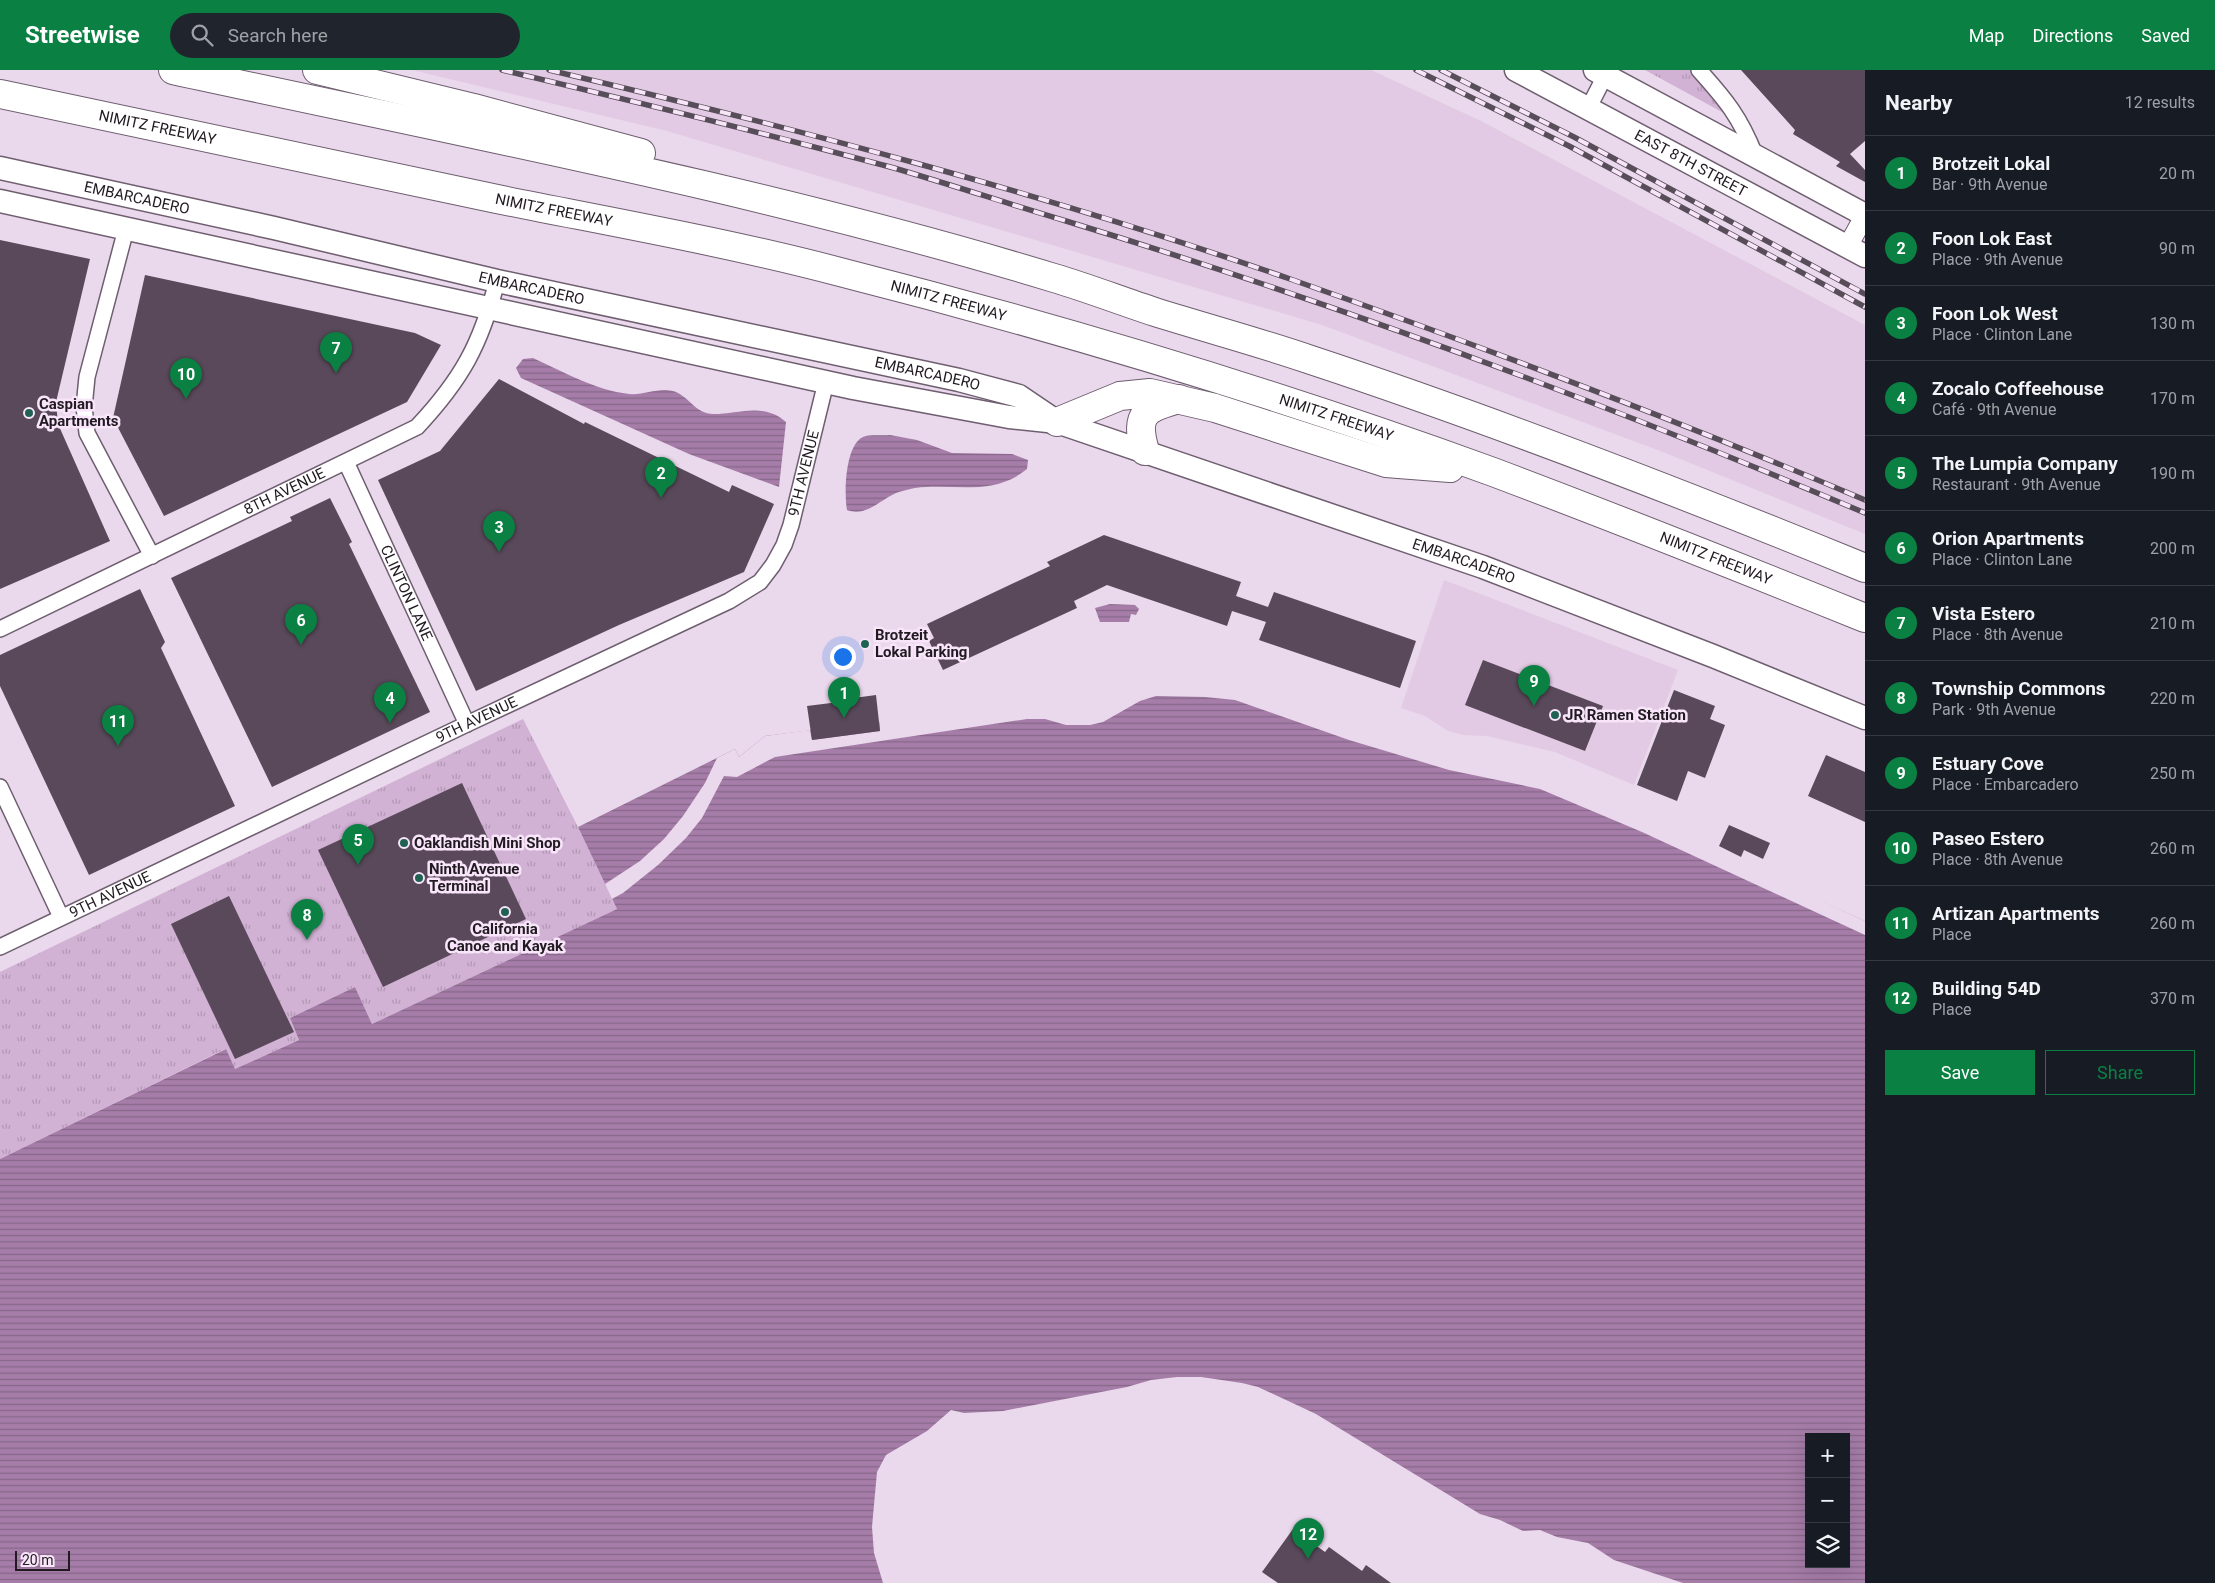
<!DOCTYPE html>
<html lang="en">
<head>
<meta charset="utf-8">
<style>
  body { margin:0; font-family:Roboto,sans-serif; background:#20242c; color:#f1f3f6 }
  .controls { position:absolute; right:15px; bottom:15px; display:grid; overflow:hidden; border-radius:0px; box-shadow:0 5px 20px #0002 }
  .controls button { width:45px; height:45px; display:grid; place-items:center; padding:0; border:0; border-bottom:1px solid #363941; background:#171b24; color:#f1f3f6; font:25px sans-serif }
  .scale { position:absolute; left:15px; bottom:12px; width:55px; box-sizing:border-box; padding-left:5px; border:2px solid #211a21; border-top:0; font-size:14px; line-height:18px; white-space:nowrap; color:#211a21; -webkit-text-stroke:4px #f8e5f9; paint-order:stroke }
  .you { position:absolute; left:842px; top:586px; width:18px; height:18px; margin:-12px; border:4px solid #fff; border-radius:50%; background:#1a73e8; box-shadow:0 0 0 8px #1a73e833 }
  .badge { display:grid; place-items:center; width:32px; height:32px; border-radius:50%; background:#0b8043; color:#fff; font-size:16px; font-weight:700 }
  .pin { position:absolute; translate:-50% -41px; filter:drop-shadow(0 1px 2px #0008) }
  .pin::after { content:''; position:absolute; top:26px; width:18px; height:15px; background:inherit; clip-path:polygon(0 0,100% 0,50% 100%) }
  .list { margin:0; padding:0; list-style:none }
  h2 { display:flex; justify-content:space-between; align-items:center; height:65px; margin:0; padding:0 20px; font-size:21px }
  h2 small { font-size:16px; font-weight:400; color:#9ea1a6 }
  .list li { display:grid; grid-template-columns:32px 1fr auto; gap:15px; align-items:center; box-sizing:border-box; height:75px; padding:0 20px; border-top:1px solid #363941 }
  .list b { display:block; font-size:19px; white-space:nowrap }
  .list p { margin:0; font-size:16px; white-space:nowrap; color:#9ea1a6 }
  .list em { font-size:16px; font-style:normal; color:#9ea1a6 }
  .actions { display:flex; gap:10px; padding:15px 20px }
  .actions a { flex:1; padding:11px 0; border:1px solid #0b8043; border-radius:0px; text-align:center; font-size:18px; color:#0b8043 }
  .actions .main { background:#0b8043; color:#fff }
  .icon { flex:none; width:28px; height:28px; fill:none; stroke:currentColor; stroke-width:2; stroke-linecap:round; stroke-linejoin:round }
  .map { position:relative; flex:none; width:1865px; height:1513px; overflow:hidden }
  header { display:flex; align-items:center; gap:30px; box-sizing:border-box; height:70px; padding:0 25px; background:#0b8043; color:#fff }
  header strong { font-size:24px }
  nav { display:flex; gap:28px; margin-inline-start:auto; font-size:18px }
  .search { width:350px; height:45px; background:#20242c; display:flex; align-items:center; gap:12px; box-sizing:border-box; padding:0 18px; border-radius:28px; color:#9ea1a6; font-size:19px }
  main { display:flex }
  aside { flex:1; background:#171b24 }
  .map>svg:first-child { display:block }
  .built { fill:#e2cae4 }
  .grass { fill:url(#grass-tufts) }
  .water { fill:url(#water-rules); fill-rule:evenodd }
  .pier { fill:#ead8ec }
  .building { fill:#59495a }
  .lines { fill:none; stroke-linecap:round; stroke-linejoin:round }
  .minor-casing { stroke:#6e5e6f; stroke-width:18 }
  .tertiary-casing { stroke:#6e5e6f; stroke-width:21 }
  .secondary-casing { stroke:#6e5e6f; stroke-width:25 }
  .motorway-casing { stroke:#6e5e6f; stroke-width:30 }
  .minor { stroke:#fff; stroke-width:15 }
  .tertiary { stroke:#fff; stroke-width:19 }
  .secondary { stroke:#fff; stroke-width:22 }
  .motorway { stroke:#fff; stroke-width:28 }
  .rail-casing { stroke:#584e59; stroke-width:5.5 }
  .rail { stroke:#f8e5f9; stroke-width:4; stroke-dasharray:11; stroke-linecap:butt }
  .poi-dot { fill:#1f6252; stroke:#f8e5f9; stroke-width:2 }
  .labels { text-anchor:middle; stroke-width:5; stroke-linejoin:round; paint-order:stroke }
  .street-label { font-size:15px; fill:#211a21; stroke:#f8e5f9 }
  .poi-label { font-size:15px; font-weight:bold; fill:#211a21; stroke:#f8e5f9; text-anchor:start }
</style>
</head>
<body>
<header>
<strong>Streetwise</strong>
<div class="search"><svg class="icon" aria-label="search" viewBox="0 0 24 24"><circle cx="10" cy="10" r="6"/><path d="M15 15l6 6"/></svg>Search here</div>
<nav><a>Map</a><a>Directions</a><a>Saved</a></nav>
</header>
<main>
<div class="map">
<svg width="1865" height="1513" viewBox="0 0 1865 1513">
  <defs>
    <pattern id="grass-tufts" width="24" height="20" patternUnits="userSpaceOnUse" patternTransform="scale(1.25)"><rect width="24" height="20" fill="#d1b1d4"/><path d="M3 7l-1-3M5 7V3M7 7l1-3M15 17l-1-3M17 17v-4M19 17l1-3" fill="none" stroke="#b398b6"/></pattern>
    <pattern id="water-rules" width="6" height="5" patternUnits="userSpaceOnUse" patternTransform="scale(1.25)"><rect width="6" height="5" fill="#a57da8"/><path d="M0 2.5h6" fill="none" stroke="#866688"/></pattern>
  </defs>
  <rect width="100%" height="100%" fill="#ead8ec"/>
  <!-- built -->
  <g class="built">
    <polygon points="412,0 1371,0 1481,51 1865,255 1865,464 1663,382 1322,255 667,61"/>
    <polygon points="1444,510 1678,600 1634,715 1555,682 1487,666 1464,665 1448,661 1425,646 1401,638"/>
  </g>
  <!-- grass -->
  <g class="grass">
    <polygon points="1645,0 1690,0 1721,35 1722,42"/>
    <polygon points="523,649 578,757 617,839 372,954 355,917 290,948 299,970 235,999 225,979 0,1089 0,902"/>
  </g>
  <!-- water -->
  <g class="water">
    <path d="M533,288C564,302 595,320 629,324C645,326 662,315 678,323C690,329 697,344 713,344C739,344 764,332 786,352L779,417L689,384L521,308L516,298L523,289Z"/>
    <path d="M890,365L917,370L952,383L1012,384L1028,390L1027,399C993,427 955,413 915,418C909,419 902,421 896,423C880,430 866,447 847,440C844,424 845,375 863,367C870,364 883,366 890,365Z"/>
    <polygon points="1110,534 1135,535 1139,539 1136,545 1131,544 1129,552 1100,552 1095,538"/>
    <path d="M1191,614L1422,678L1619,740L1865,851V1513H1683L1614,1490L1588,1473L1557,1467L1540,1460L1523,1461L1500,1450L1480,1444L1316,1344L1258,1317L1242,1313L1201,1307H1177L1151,1310L1127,1317L1003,1341L964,1343L951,1340L927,1361L886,1385L877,1402L872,1457L874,1483L883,1513H0V1089L226,979L235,999L299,970L290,948L355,917L372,954L617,839L578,757L735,679L739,687L765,666L1018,634L1064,636ZM1809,1367H1846V1494H1809Z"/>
  </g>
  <!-- pier -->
  <polygon class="pier" points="1155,609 1241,613 1394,663 1423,675 1527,695 1865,851 1865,865 1642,762 1540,719 1449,700 1349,670 1235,630 1205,627 1156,626 1140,631 1103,652 1090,655 1066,655 1045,649 1027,649 775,687 737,707 724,706 702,748 686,768 658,795 623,823 612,829 605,814 640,791 664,769 683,746 705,713 717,688 735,679 739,687 765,666 810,660 812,670 880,661 879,649 1018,631 1070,634 1070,632 1102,626 1147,612 1156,611"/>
  <!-- building -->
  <g class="building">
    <polygon points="1741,0 1865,0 1865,71 1850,84 1865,100 1865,112 1836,96 1840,92 1793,64 1795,60"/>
    <polygon points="0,170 90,189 56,332 58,354 110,471 0,519"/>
    <polygon points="145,205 415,263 441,275 407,332 164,446 113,348"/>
    <polygon points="499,309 584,354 585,352 729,422 732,415 774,434 744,502 619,555 476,621 378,410 440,381"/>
    <polygon points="330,428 352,472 349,474 430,642 272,717 171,508 292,451 290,447"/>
    <polygon points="1104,465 1241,512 1236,526 1268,537 1274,522 1416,571 1400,618 1259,570 1266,552 1232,541 1227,556 1107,515 1074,531 1077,538 943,600 929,571 934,568 927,554 1050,496 1047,492"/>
    <polygon points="140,519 165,572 161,578 235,736 89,805 0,616 0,585"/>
    <polygon points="1483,590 1603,636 1585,681 1465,635"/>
    <polygon points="1674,620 1715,636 1710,649 1725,655 1705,708 1688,701 1677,731 1637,715"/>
    <polygon points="876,625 880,661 812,670 807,636 855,630 854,628"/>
    <polygon points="1826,685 1865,702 1865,752 1808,726"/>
    <polygon points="462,713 526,849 383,917 318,780"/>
    <polygon points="1729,755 1770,773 1763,789 1744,780 1741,787 1719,776"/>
    <polygon points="229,826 294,962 235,989 171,854"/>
    <polygon points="1293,1459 1325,1482 1329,1477 1362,1501 1366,1495 1391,1513 1278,1513 1262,1502"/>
  </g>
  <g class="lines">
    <!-- minor casing -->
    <g class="minor-casing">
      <g id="minor">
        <path d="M1699,0C1726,30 1740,47 1755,85"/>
        <polyline points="1589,37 1608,0"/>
        <polyline points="126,159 87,307 84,337 87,363 152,486"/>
        <path id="s1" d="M346,392L467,654"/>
        <path id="s2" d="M0,559L417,357C462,309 481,274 497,211"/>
        <polyline points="0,717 61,847"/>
        <path id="s3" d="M0,877L467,654L729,531L760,512L773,495L784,475L791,455L826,312"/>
      </g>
    </g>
    <!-- tertiary casing -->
    <g class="tertiary-casing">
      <polyline id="tertiary" points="1848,176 1865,145"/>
    </g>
    <!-- secondary casing -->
    <g class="secondary-casing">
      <g id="secondary">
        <path id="s4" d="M1516,0L1865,186"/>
        <polyline points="1595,0 1865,145"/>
        <path id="s5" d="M0,98L274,158L497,211L959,310L1019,326L1056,351"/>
        <path id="s6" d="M0,131L853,318L1009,347L1057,352L1483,497L1713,586L1865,648"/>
      </g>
    </g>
    <!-- motorway casing -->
    <g class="motorway-casing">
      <g id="motorway">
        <path d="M173,0C468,64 765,120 1054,208C1088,218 1121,231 1155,242C1206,258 1258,272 1308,289C1496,351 1681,423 1865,498"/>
        <polyline points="317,0 474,38 641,83"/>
        <path id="s7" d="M0,24C165,59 331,94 497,129C611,152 726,172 840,202C1060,258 1279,324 1493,402C1618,449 1741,498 1865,548"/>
        <polyline points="1057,352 1120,326 1150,323 1215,338 1386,393 1450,398"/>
        <path d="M1145,381C1134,343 1146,338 1179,329"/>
      </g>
    </g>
    <!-- minor -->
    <use href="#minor" class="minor"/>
    <!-- tertiary -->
    <use href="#tertiary" class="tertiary"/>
    <!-- secondary -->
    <use href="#secondary" class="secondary"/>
    <!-- motorway -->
    <use href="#motorway" class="motorway"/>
    <!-- rail casing -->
    <g class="rail-casing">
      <g id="rail">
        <path d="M502,0C633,31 764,63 894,98C952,115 1009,134 1066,151C1338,234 1603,332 1865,443"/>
        <path d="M549,0C799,59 1050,125 1293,210C1486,278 1677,350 1865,430"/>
        <polyline points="1416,0 1569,76 1865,237"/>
        <polyline points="1441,0 1574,67 1865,224"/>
      </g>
    </g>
    <!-- rail -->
    <use href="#rail" class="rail"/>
  </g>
  <!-- markers -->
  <g class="poi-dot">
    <circle cx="29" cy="343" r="5"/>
    <circle cx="865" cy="574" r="5"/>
    <circle cx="1555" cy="645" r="5"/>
    <circle cx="404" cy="773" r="5"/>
    <circle cx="419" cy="808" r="5"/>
    <circle cx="505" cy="842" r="5"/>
  </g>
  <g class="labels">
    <!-- street labels -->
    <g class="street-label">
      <text dy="5" stroke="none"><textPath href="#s7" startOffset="161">NIMITZ FREEWAY</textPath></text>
      <text dy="5" stroke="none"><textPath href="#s4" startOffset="198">EAST 8TH STREET</textPath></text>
      <text dy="5" stroke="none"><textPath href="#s5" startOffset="140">EMBARCADERO</textPath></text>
      <text dy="5" stroke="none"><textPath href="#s7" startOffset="566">NIMITZ FREEWAY</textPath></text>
      <text dy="5" stroke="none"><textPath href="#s5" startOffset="545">EMBARCADERO</textPath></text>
      <text dy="5" stroke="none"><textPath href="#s7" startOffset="971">NIMITZ FREEWAY</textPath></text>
      <text dy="5" stroke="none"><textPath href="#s5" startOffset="950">EMBARCADERO</textPath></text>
      <text dy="5" stroke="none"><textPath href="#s7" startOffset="1376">NIMITZ FREEWAY</textPath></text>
      <text dy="5" stroke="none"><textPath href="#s3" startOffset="962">9TH AVENUE</textPath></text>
      <text dy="5" stroke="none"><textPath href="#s2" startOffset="316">8TH AVENUE</textPath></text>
      <text dy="5" stroke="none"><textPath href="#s7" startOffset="1781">NIMITZ FREEWAY</textPath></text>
      <text dy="5" stroke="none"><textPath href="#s6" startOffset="1510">EMBARCADERO</textPath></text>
      <text dy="5" stroke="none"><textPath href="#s1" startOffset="144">CLINTON LANE</textPath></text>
      <text dy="5" stroke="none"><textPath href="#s3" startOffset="528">9TH AVENUE</textPath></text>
      <text dy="5" stroke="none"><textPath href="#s3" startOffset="122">9TH AVENUE</textPath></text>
    </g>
    <!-- poi labels -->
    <g class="poi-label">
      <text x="39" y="339">Caspian<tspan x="39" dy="17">Apartments</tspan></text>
      <text x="875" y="570">Brotzeit<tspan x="875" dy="17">Lokal Parking</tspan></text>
      <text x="1565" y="650">JR Ramen Station</text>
      <text x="414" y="778">Oaklandish Mini Shop</text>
      <text x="429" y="804">Ninth Avenue<tspan x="429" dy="17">Terminal</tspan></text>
      <text x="505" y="864" text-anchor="middle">California<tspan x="505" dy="17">Canoe and Kayak</tspan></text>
    </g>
  </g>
</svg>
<div class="controls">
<button>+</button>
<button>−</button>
<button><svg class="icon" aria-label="layers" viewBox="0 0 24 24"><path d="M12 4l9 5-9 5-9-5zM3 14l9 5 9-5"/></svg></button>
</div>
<div class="scale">20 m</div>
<div class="you"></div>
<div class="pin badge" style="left:844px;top:648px">1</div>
<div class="pin badge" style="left:661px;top:428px">2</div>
<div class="pin badge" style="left:499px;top:482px">3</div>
<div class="pin badge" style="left:390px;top:653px">4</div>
<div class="pin badge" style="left:358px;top:795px">5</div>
<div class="pin badge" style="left:301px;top:575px">6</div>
<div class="pin badge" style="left:336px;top:303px">7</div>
<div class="pin badge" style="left:307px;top:870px">8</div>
<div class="pin badge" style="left:1534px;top:636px">9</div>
<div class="pin badge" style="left:186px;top:329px">10</div>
<div class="pin badge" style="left:118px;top:676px">11</div>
<div class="pin badge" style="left:1308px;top:1489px">12</div>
</div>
<aside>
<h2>Nearby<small>12 results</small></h2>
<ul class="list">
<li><span class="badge">1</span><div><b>Brotzeit Lokal</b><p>Bar · 9th Avenue</p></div><em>20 m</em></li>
<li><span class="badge">2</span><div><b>Foon Lok East</b><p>Place · 9th Avenue</p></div><em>90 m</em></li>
<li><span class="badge">3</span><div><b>Foon Lok West</b><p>Place · Clinton Lane</p></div><em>130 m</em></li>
<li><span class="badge">4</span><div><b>Zocalo Coffeehouse</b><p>Café · 9th Avenue</p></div><em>170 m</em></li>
<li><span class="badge">5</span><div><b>The Lumpia Company</b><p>Restaurant · 9th Avenue</p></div><em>190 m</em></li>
<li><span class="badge">6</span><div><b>Orion Apartments</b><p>Place · Clinton Lane</p></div><em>200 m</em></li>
<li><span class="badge">7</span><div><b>Vista Estero</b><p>Place · 8th Avenue</p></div><em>210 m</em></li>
<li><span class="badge">8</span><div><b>Township Commons</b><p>Park · 9th Avenue</p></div><em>220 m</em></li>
<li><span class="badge">9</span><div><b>Estuary Cove</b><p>Place · Embarcadero</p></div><em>250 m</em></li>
<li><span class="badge">10</span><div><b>Paseo Estero</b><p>Place · 8th Avenue</p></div><em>260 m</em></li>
<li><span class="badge">11</span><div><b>Artizan Apartments</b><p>Place</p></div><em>260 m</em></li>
<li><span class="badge">12</span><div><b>Building 54D</b><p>Place</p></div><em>370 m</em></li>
</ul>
<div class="actions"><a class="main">Save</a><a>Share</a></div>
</aside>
</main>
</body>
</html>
